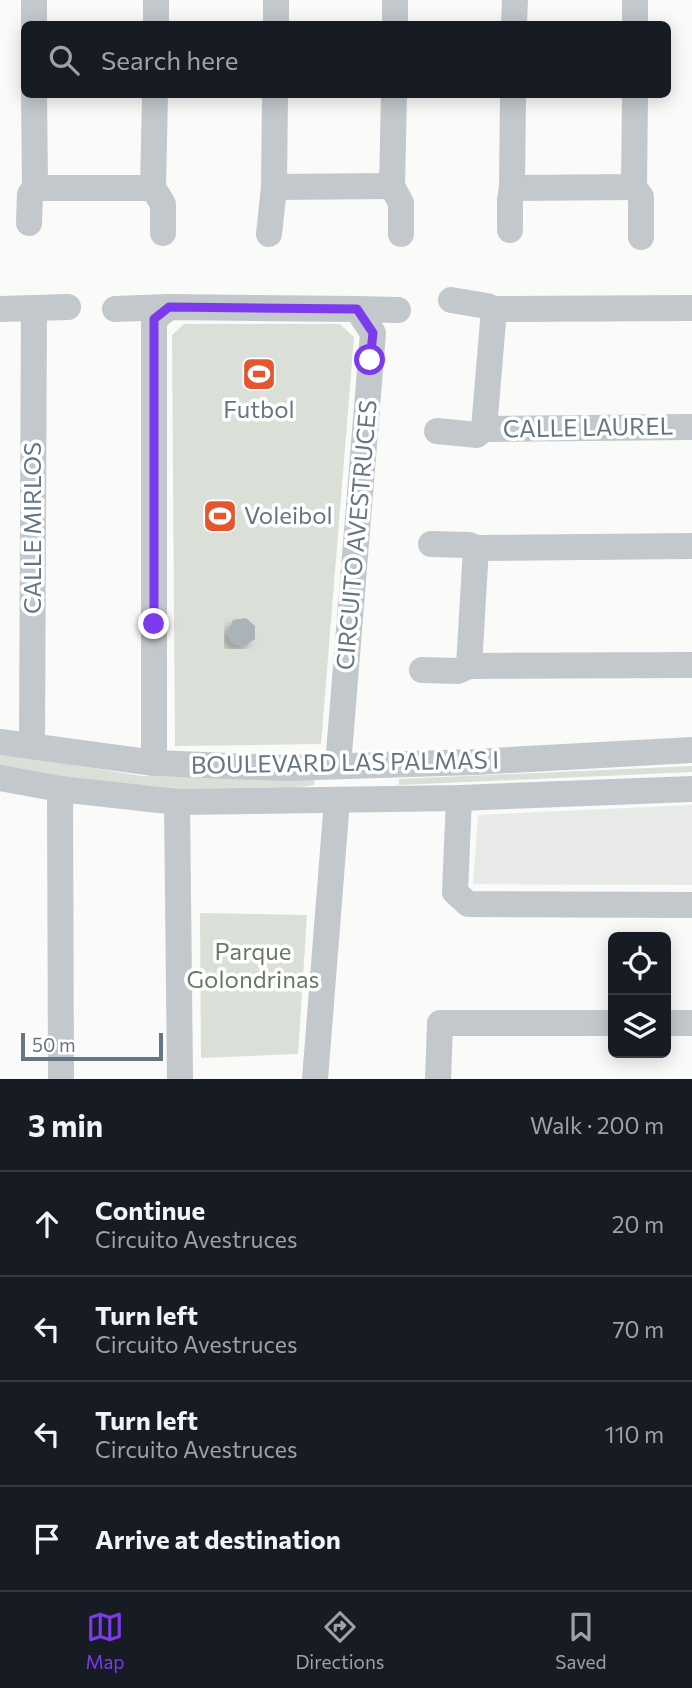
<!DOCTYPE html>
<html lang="en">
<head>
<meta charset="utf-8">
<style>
  body { margin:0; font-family:Commissioner,sans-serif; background:#242831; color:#f1f3f6 }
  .controls { position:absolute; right:21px; bottom:21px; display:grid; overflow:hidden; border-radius:10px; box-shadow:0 4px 18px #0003 }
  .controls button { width:63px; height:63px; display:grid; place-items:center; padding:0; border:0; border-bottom:2px solid #363941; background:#171b24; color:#f1f3f6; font:35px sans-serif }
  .scale { position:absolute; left:21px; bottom:18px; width:142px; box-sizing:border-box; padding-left:7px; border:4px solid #657683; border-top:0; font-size:19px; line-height:24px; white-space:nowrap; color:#657683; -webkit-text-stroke:5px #fff; paint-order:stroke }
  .stop { position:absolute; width:21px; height:21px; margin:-16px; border:5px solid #7c3aed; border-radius:50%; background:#fff }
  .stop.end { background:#7c3aed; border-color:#fff; box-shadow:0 2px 7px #0008 }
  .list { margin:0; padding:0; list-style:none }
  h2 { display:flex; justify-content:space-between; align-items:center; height:91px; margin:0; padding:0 28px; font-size:30px }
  h2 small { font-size:23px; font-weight:400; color:#9ea1a6 }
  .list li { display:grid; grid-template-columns:46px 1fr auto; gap:21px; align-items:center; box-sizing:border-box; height:105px; padding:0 28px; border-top:2px solid #363941 }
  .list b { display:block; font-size:26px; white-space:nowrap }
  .list p { margin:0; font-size:23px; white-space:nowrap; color:#9ea1a6 }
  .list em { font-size:23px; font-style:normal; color:#9ea1a6 }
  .icon { flex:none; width:38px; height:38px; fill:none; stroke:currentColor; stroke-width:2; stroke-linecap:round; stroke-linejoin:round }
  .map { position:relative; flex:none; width:692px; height:1079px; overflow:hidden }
  .search { position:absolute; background:#171b24; box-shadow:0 4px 18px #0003; left:21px; right:21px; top:21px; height:77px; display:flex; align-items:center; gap:18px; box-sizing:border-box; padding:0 24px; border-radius:10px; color:#9ea1a6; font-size:26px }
  .sheet { height:511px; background:#171b24 }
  nav { display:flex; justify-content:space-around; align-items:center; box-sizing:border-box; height:98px; border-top:2px solid #363941; background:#171b24; font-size:19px; color:#9ea1a6 }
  nav a { display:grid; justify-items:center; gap:4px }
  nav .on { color:#7c3aed }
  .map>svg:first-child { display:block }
  .built { fill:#e8e9e9 }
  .green { fill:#dadfd7 }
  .building { fill:#aab3b9; filter:url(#shadow) }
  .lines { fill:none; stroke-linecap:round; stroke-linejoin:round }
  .minor { stroke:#c3c8cc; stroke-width:26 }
  .route { stroke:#7c3aed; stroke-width:9 }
  .labels { text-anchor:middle; stroke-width:7; stroke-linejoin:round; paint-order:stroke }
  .poi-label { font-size:24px; fill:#657683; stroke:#fff }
  .street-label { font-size:24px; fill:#657683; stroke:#fff }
  .park-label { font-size:24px; fill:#687a64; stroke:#fff }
</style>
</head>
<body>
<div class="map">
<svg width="692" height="1079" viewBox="0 0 692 1079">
  <defs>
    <filter id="shadow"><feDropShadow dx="-6" dy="6" stdDeviation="3.5" flood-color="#0004"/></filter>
  </defs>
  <rect width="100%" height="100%" fill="#fafaf8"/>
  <!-- built -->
  <polygon class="built" points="692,805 692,885 473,884 478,815"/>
  <!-- green -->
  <g class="green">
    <polygon points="184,324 340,324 354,337 321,744 175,746 172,335"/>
    <polygon points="0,753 142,776 315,779 314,785 288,789 138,790 0,768"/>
    <polygon points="692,766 692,772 399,785 399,779"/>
    <polygon points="200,913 307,915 298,1054 201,1058"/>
  </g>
  <!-- building -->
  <polygon class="building" points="246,618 255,626 255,639 245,646 232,643 227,632 233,620"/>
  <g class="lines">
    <!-- minor -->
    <g class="minor">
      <polyline points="34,0 34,24"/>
      <polyline points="156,24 156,0"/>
      <polyline points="276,24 276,0"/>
      <polyline points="395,24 395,0"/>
      <polyline points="514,24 515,0"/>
      <polyline points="635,24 635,0"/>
      <polyline points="34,94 35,188 153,188 155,94"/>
      <polyline points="275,94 274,187 392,186 394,94"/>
      <polyline points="513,94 512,188 634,187 635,94"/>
      <polyline points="392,186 401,203 401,234"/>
      <polyline points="634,187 641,197 641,237"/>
      <polyline points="153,188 163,204 163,233"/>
      <polyline points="29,223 30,194 35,188"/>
      <polyline points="510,230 510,200 512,188"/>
      <polyline points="269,234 274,187"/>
      <polyline points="451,300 487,306 494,309"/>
      <polyline points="692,308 494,309 484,429 692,427"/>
      <polyline points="0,309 68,307"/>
      <polyline points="115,309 169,307"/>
      <polyline points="357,309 398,310"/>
      <polyline points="437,431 477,435 484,429"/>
      <polyline points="431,544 469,545 476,548"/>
      <polyline points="692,546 476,548 469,666 692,665"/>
      <polyline points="422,670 458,671 469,666"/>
      <polyline points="0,742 154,763 285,768 474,762 692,750"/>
      <polyline points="32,746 34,309"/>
      <polyline points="154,763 154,319 169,307 357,309 373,333 338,766"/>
      <polyline points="0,778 60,789 177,802 459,798 692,789"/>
      <polyline points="60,789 61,1079"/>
      <polyline points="459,798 455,892 468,904 692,905"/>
      <polyline points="177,802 180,1079"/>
      <polyline points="666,1023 692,1023"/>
      <polyline points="315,1079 337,800"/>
      <polyline points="438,1079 440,1023 613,1023"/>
    </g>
  </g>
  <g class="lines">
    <!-- route -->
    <polyline class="route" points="154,624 154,319 169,307 357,309 373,333 370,360"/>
  </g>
  <!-- icons -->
  <defs>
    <g id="stadium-square" transform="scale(1.75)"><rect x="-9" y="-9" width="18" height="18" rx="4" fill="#e4572e" stroke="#fff"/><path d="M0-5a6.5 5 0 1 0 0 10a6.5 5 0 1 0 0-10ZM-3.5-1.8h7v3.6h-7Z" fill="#fff"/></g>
  </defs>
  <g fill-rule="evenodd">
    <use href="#stadium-square" x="259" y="374"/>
    <use href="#stadium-square" x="220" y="516"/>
  </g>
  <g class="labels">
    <!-- poi labels -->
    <g class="poi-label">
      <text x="259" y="418">Futbol</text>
      <text x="244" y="524" text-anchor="start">Voleibol</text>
    </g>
    <!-- street labels -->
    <g class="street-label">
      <text transform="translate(588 428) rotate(-1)" y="8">CALLE LAUREL</text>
      <text transform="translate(33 528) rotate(-90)" y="8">CALLE MIRLOS</text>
      <text transform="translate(357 535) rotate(-85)" y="8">CIRCUITO AVESTRUCES</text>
      <text transform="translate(345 763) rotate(-1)" y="8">BOULEVARD LAS PALMAS I</text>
    </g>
    <!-- park labels -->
    <g class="park-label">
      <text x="253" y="960">Parque<tspan x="253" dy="28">Golondrinas</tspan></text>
    </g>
  </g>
</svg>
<div class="controls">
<button><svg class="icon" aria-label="locate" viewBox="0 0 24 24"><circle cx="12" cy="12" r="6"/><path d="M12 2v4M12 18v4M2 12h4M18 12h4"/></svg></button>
<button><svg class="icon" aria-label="layers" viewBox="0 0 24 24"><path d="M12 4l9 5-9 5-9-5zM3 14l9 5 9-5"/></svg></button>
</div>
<div class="scale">50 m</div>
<div class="stop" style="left:370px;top:360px"></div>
<div class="stop end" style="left:154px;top:624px"></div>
<div class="search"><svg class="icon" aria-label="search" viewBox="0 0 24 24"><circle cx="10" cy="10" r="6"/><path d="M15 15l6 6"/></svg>Search here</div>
</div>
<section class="sheet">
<h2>3 min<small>Walk · 200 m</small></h2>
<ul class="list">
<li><svg class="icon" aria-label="ahead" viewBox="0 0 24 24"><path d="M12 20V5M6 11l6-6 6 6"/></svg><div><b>Continue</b><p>Circuito Avestruces</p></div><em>20 m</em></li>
<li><svg class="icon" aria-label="left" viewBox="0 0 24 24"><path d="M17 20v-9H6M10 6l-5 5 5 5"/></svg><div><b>Turn left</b><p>Circuito Avestruces</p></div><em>70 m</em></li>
<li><svg class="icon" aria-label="left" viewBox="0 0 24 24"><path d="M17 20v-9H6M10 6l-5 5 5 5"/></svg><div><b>Turn left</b><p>Circuito Avestruces</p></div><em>110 m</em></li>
<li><svg class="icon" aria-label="arrive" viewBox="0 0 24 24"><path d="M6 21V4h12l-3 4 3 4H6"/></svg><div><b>Arrive at destination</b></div></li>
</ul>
</section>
<nav>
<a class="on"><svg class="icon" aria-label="map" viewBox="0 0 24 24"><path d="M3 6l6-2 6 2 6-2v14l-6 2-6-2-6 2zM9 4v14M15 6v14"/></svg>Map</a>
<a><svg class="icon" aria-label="directions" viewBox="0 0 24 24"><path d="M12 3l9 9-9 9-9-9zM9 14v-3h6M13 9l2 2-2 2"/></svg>Directions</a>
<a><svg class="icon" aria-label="saved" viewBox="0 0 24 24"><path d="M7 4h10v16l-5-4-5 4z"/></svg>Saved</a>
</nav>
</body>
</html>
